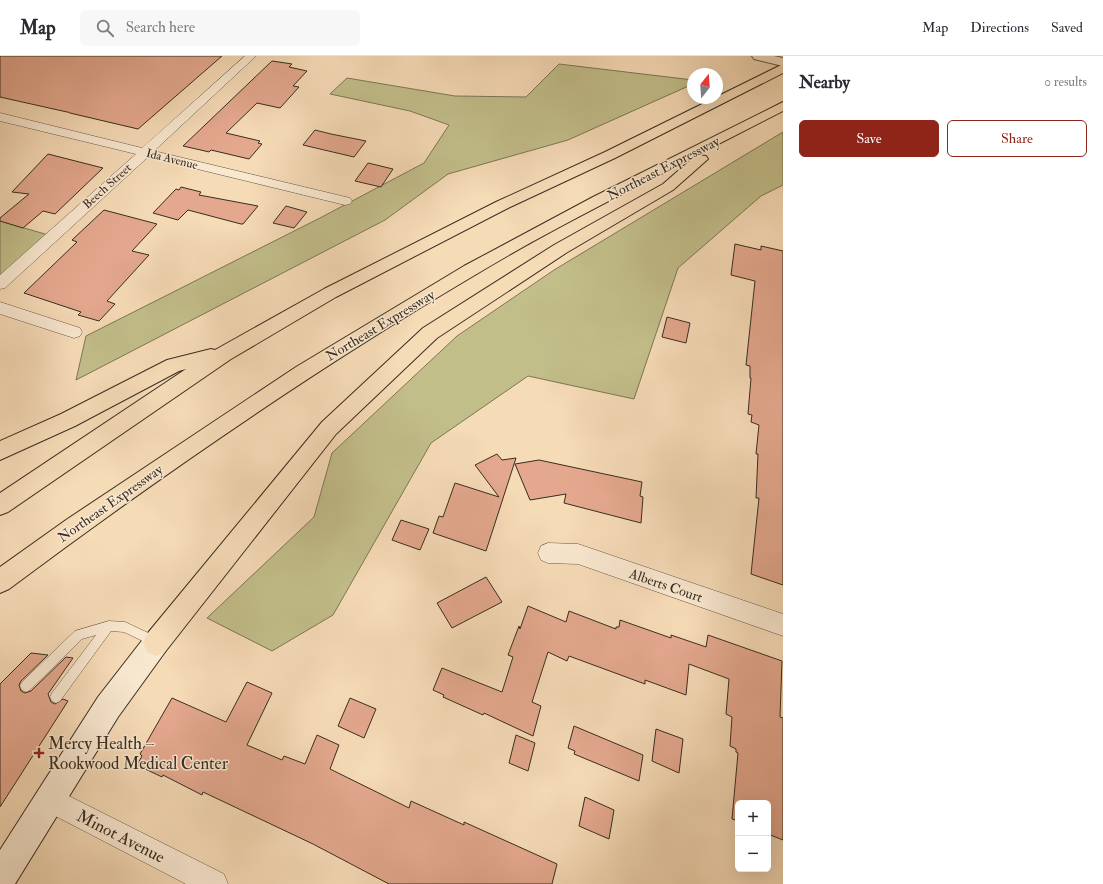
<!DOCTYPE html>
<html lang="en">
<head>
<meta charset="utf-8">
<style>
  body { margin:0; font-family:"IM FELL Double Pica",serif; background:#f7f7f7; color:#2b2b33 }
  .controls { position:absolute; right:12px; bottom:12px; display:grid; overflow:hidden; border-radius:6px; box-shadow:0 4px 16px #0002 }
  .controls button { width:36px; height:36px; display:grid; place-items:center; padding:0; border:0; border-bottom:1px solid #e1e1e2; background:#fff; color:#2b2b33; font:20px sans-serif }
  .compass { position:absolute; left:687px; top:12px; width:36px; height:36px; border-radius:50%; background:#fff; box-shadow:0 4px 16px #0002; rotate:17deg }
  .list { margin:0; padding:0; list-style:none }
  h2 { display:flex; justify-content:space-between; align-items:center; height:52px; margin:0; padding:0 16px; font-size:17px }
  h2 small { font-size:13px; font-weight:400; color:#7c7c81 }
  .actions { display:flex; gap:8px; padding:12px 16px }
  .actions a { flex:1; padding:9px 0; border:1px solid #8f2418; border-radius:6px; text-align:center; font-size:14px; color:#8f2418 }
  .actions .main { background:#8f2418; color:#fff }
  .icon { flex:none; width:22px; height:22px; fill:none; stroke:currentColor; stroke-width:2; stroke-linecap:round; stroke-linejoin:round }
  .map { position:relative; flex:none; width:783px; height:828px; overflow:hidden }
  header { display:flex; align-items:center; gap:24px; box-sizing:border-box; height:56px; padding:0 20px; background:#fff; border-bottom:1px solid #e1e1e2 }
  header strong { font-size:19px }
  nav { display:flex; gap:22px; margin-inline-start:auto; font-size:14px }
  .search { width:280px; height:36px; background:#f7f7f7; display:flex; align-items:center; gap:10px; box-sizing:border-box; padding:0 14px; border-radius:6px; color:#7c7c81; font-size:15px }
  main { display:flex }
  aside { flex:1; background:#fff }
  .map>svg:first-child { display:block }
  .green { fill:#c2be8a; stroke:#7d7656 }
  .building { fill:#e4a88e; stroke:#382d21 }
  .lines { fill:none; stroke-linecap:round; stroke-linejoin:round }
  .service-casing { stroke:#685846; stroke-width:1 }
  .minor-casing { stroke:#685846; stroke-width:1 }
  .tertiary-casing { stroke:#685846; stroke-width:2 }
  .secondary-casing { stroke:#382d21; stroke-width:2 }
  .motorway-casing { stroke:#382d21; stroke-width:2 }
  .service { fill:#f9e8d0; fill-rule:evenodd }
  .minor { fill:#f9e8d0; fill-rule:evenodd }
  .tertiary { fill:#f9e8d0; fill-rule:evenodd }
  .secondary { fill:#f9e8d0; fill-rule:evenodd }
  .motorway { fill:#f6dbb7; fill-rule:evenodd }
  .poi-dot { fill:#8f2418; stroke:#f9e8d0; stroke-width:1.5 }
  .labels { text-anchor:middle; stroke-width:3; stroke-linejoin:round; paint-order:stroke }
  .far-street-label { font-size:12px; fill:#382d21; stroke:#f9e8d0 }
  .street-label { font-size:14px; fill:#382d21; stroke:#f9e8d0 }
  .near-poi-label { font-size:17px; fill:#382d21; stroke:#f9e8d0; text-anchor:start }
  .near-street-label { font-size:17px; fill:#382d21; stroke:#f9e8d0 }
</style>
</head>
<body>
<header>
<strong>Map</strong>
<div class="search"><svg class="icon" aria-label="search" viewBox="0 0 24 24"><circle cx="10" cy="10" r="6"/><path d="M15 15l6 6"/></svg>Search here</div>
<nav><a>Map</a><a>Directions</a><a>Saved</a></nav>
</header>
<main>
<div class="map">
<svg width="783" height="828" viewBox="0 0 783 828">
  <rect width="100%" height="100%" fill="#f6dbb7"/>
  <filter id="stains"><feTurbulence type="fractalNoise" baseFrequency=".005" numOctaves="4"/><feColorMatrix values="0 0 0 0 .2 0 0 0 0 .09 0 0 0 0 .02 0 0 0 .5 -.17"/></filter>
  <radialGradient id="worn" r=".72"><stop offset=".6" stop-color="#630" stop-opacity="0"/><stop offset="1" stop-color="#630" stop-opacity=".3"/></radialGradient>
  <!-- green -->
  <g class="green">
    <polygon points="559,8 693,24 693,28 568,84 448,118 385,164 76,324 86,280 320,162 424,107 449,69 410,55 330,38 347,22 455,40 526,41"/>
    <polygon points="783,76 783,129 761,140 678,212 634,343 528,320 431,387 333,559 272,595 207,562 314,461 332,397 457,280 554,214"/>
    <polygon points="0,165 52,180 0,228"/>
  </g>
  <!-- building -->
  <g class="building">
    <polygon points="0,0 222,0 138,73 70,57 68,56 67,56 0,41"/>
    <polygon points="272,5 292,8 289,11 307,15 293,30 299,31 280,52 257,47 226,77 260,85 258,87 262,88 249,103 211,94 209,96 205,95 183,90"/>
    <polygon points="315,74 331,78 366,85 354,101 303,89"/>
    <polygon points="48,98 103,112 55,158 43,155 23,172 0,165 0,162 29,138 12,136"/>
    <polygon points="368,107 393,113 381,131 355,125"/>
    <polygon points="181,131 201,136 199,139 258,150 243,168 241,168 188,154 178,164 153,157 176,133 179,134"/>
    <polygon points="286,150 307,156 294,172 273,167"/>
    <polygon points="104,154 157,168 132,195 149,199 107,245 115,248 99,265 78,259 81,256 24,237 77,186 72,184"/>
    <polygon points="735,188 761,194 761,190 783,195 783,529 751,518 759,442 756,442 758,398 756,398 759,369 751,366 752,359 748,358 751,322 750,322 750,310 746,309 755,225 731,219"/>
    <polygon points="667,261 690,267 686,287 662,281"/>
    <polygon points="497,398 502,404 516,402 486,495 433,477 439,460 443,461 455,427 499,441 475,409"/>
    <polygon points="539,404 642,426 640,440 643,441 641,467 564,447 566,438 530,444 515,408"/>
    <polygon points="401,464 429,473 420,494 392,484"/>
    <polygon points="486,521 502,546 452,572 437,547"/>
    <polygon points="528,550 566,566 569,555 616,573 616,571 619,571 620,564 671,582 671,579 706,591 708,579 782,605 780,661 783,662 783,784 768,778 768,747 738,747 738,765 732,763 738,697 736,696 736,693 730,690 732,661 726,658 729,623 689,608 686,639 645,624 645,628 569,600 567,605 548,596 532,646 541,650 533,680 484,657 483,659 443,641 444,639 433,634 442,612 502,636 513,601 508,599 519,570 520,573"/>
    <polygon points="31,597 48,599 21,625 19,629 21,635 25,637 31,635 66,601 73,602 48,638 51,646 55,648 63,643 68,645 0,751 0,628"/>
    <polygon points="247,626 272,637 247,689 282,704 284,700 305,708 317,679 339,689 330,713 409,752 411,745 464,769 464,766 557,808 552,828 389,828 313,788 203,736 202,739 163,719 162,721 137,709 142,700 140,698 172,642 226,666"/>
    <polygon points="350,642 376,653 364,682 338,670"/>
    <polygon points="574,670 643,699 639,725 574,698 575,695 568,692"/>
    <polygon points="656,673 683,683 679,717 652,705"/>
    <polygon points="516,679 535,687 528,715 509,707"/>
    <polygon points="585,741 614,754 609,783 579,770"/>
  </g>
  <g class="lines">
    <!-- service casing -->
    <g class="service-casing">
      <polygon id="service" points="109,565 125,566 159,582 160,586 159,590 155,591 124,576 111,575 60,645 56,647 52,645 50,641 52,637 96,579 82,583 30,634 26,636 22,634 20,630 22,626 75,575"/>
    </g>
    <!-- minor casing -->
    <g class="minor-casing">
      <g id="minor">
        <polygon points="245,0 256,0 154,95 350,142 352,145 350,148 345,149 148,101 5,232 0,233 0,219 136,98 0,65 0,57 142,92"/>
        <polygon points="0,246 80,272 82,276 80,280 74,282 0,258"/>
        <polygon points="548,487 578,488 783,558 783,580 578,508 548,507 541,504 538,497 541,490"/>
        <polygon points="49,730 224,818 228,828 186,828 40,752 36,743 40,734"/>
      </g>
    </g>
    <!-- tertiary casing -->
    <g class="tertiary-casing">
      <polygon id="tertiary" points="752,0 774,0 783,2 783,10 754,3"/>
    </g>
    <!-- secondary casing -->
    <g class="secondary-casing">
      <polygon id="secondary" points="156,574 165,578 169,587 165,596 118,661 15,828 0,828 0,794 98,641 147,578"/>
    </g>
    <!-- motorway casing -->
    <g class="motorway-casing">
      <g id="motorway">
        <polygon points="783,8 783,17 615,102 508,152 336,241 231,303 8,456 0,459 0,437 186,313 179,315 75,370 0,404 0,385 61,358 167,304 211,293 215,294 324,233 496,146 605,96"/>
        <path d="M783,46V55L697,99L706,100L708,103L673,134L566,197L437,282L336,378L165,596L156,600L147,596L143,587L147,578L322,366L423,272L554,189L663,128L694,101C621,139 546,176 475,219C314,314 159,421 9,533L0,537V511L66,464L296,311L464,210L593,141Z"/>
      </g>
    </g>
    <!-- service -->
    <use href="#service" class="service"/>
    <!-- minor -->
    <use href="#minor" class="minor"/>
    <!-- tertiary -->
    <use href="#tertiary" class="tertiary"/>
    <!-- secondary -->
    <use href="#secondary" class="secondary"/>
    <!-- motorway -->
    <use href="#motorway" class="motorway"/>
  </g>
  <!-- markers -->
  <path class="poi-dot" d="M37 691h4v4h4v4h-4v4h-4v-4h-4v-4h4z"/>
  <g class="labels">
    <!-- far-street labels -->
    <g class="far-street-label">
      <text transform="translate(172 103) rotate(14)" y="4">Ida Avenue</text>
      <text transform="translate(107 130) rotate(-42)" y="4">Beech Street</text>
    </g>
    <!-- street labels -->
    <g class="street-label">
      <text transform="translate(663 112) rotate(-27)" y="5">Northeast Expressway</text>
      <text transform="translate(380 269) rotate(-31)" y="5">Northeast Expressway</text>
      <text transform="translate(110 447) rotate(-35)" y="5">Northeast Expressway</text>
      <text transform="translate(666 529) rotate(19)" y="5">Alberts Court</text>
    </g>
    <!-- near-poi labels -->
    <g class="near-poi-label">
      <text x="48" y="693">Mercy Health –<tspan x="48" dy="20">Rookwood Medical Center</tspan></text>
    </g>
    <!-- near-street labels -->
    <g class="near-street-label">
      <text transform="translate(121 780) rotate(27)" y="6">Minot Avenue</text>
    </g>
  </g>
  <rect width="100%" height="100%" filter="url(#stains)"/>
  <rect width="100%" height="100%" fill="url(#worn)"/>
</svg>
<div class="controls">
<button>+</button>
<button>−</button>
</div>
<svg class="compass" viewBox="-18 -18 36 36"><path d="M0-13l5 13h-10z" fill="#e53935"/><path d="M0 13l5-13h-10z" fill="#7c7c81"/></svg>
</div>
<aside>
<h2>Nearby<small>0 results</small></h2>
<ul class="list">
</ul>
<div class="actions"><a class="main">Save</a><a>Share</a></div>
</aside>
</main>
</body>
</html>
